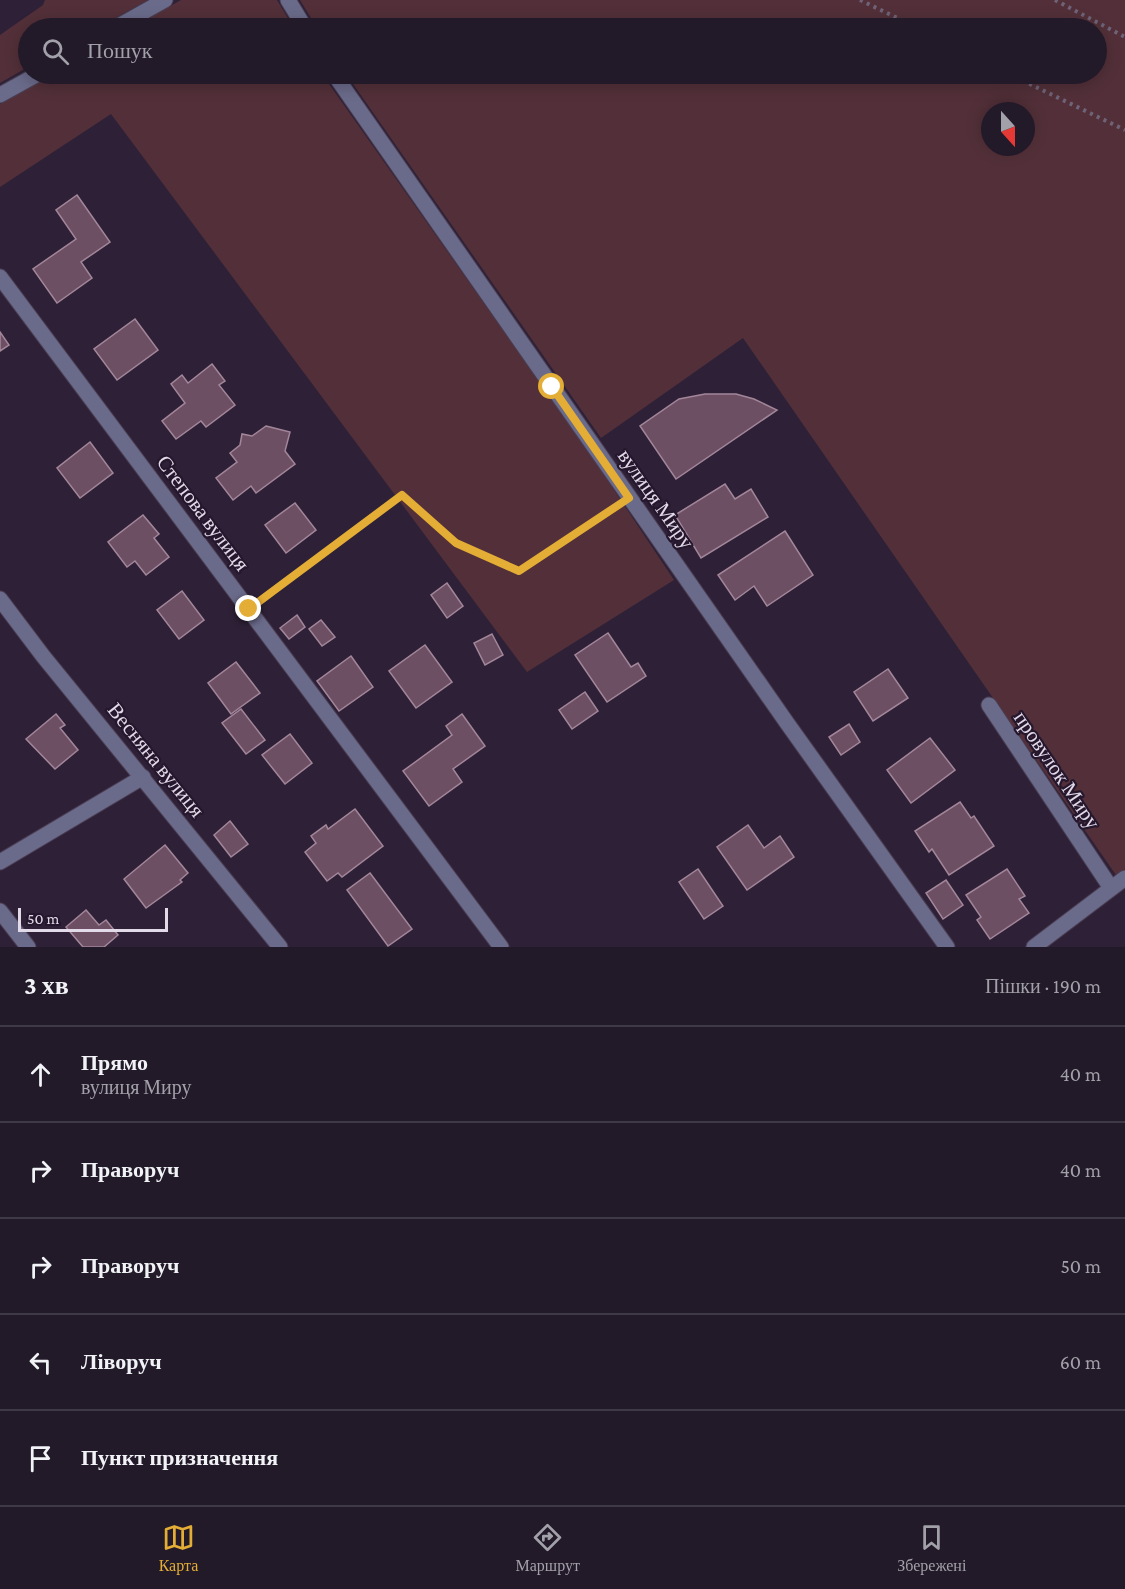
<!DOCTYPE html>
<html lang="uk">
<head>
<meta charset="utf-8">
<style>
  body { margin:0; font-family:"Crimson Pro",serif; background:#2a2231; color:#f1f3f6 }
  .compass { position:absolute; left:981px; top:102px; width:54px; height:54px; border-radius:50%; background:#221929; box-shadow:0 3px 15px #0003; rotate:159deg }
  .scale { position:absolute; left:18px; bottom:15px; width:150px; box-sizing:border-box; padding-left:6px; border:3px solid #e2d9e9; border-top:0; font-size:16px; line-height:21px; white-space:nowrap; color:#e2d9e9; -webkit-text-stroke:4px #25172d; paint-order:stroke }
  .stop { position:absolute; width:18px; height:18px; margin:-14px; border:4px solid #e4ad35; border-radius:50%; background:#fff }
  .stop.end { background:#e4ad35; border-color:#fff; box-shadow:0 2px 6px #0008 }
  .list { margin:0; padding:0; list-style:none }
  h2 { display:flex; justify-content:space-between; align-items:center; height:78px; margin:0; padding:0 24px; font-size:26px }
  h2 small { font-size:20px; font-weight:400; color:#a2a0a8 }
  .list li { display:grid; grid-template-columns:39px 1fr auto; gap:18px; align-items:center; box-sizing:border-box; height:96px; padding:0 24px; border-top:2px solid #3f3846 }
  .list b { display:block; font-size:22px; white-space:nowrap }
  .list p { margin:0; font-size:20px; white-space:nowrap; color:#a2a0a8 }
  .list em { font-size:20px; font-style:normal; color:#a2a0a8 }
  .icon { flex:none; width:33px; height:33px; fill:none; stroke:currentColor; stroke-width:2; stroke-linecap:round; stroke-linejoin:round }
  .map { position:relative; flex:none; width:1125px; height:947px; overflow:hidden }
  .search { position:absolute; background:#221929; box-shadow:0 3px 15px #0003; left:18px; right:18px; top:18px; height:66px; display:flex; align-items:center; gap:15px; box-sizing:border-box; padding:0 21px; border-radius:33px; color:#a2a0a8; font-size:22px }
  .sheet { height:558px; background:#221929 }
  nav { display:flex; justify-content:space-around; align-items:center; box-sizing:border-box; height:84px; border-top:2px solid #3f3846; background:#221929; font-size:16px; color:#a2a0a8 }
  nav a { display:grid; justify-items:center; gap:3px }
  nav .on { color:#e4ad35 }
  .map>svg:first-child { display:block }
  .green { fill:#533039; fill-rule:evenodd }
  .building { fill:#6d4f64; stroke:#a3869a; stroke-width:1.5 }
  .lines { fill:none; stroke-linecap:round; stroke-linejoin:round }
  .minor-casing { stroke:#4b3e53; stroke-width:17 }
  .path { stroke:#6f6377; stroke-width:4; stroke-dasharray:3 4.5; stroke-linecap:butt }
  .minor { stroke:#6a6a8a; stroke-width:15 }
  .route { stroke:#e4ad35; stroke-width:8 }
  .labels { text-anchor:middle; stroke-width:4.5; stroke-linejoin:round; paint-order:stroke }
  .street-label { font-size:21px; fill:#e2d9e9; stroke:#25172d }
</style>
</head>
<body>
<div class="map">
<svg width="1125" height="947" viewBox="0 0 1125 947">
  <rect width="100%" height="100%" fill="#2e2137"/>
  <!-- green -->
  <g class="green">
    <polygon points="45,0 148,0 97,28 28,28 28,67 0,83 0,35 43,5"/>
    <polygon points="181,0 277,0 294,28 132,28"/>
    <path d="M300,0H1125V869L1116,875L743,338L601,438L346,74H1096V28H317ZM990,111H1026V147H990Z"/>
    <polygon points="53,74 322,74 586,448 674,580 527,672 111,114 0,187 0,104"/>
  </g>
  <!-- building -->
  <g class="building">
    <polygon points="77,195 110,242 81,262 92,278 57,303 33,269 76,239 56,210"/>
    <polygon points="135,319 158,350 117,380 94,349"/>
    <polygon points="0,332 9,345 0,351"/>
    <polygon points="212,364 225,381 219,385 235,405 206,427 201,421 176,439 162,421 185,403 171,384 182,375 188,383"/>
    <polygon points="705,394 736,394 754,399 777,410 676,479 640,426 679,399"/>
    <polygon points="266,426 290,432 285,451 295,464 256,493 251,486 233,500 216,478 237,462 230,453 240,445 242,434 252,436"/>
    <polygon points="90,442 113,473 80,498 57,468"/>
    <polygon points="725,484 735,499 751,489 768,517 701,558 675,515"/>
    <polygon points="295,503 316,530 286,553 265,525"/>
    <polygon points="143,515 159,534 154,538 169,557 146,575 135,561 127,567 108,542"/>
    <polygon points="785,531 813,575 767,606 754,586 735,600 718,575"/>
    <polygon points="447,583 463,606 447,618 431,595"/>
    <polygon points="182,591 204,620 179,639 157,610"/>
    <polygon points="297,615 305,627 289,639 280,628"/>
    <polygon points="321,620 335,637 322,646 309,629"/>
    <polygon points="608,633 631,667 638,663 646,676 607,702 575,655"/>
    <polygon points="492,634 503,655 485,665 474,643"/>
    <polygon points="425,645 452,682 416,708 389,671"/>
    <polygon points="351,656 373,687 339,711 317,681"/>
    <polygon points="236,662 260,693 231,714 208,683"/>
    <polygon points="888,669 908,698 873,721 854,692"/>
    <polygon points="585,692 598,711 572,729 559,710"/>
    <polygon points="241,709 265,740 246,754 222,723"/>
    <polygon points="56,714 65,725 60,728 78,750 55,769 26,739"/>
    <polygon points="462,714 485,746 453,769 462,782 429,806 403,771 452,735 446,726"/>
    <polygon points="849,724 860,742 841,755 829,737"/>
    <polygon points="290,734 312,763 285,784 262,755"/>
    <polygon points="930,738 955,770 911,803 887,770"/>
    <polygon points="960,802 971,818 974,816 994,846 949,875 932,849 929,852 915,831"/>
    <polygon points="355,809 383,846 342,877 338,873 327,881 305,852 316,843 311,836 326,825 328,829"/>
    <polygon points="230,821 248,844 231,857 214,835"/>
    <polygon points="748,825 764,848 780,836 794,857 747,890 717,847"/>
    <polygon points="165,845 188,873 180,880 182,882 146,908 124,879"/>
    <polygon points="698,869 723,906 704,919 679,882"/>
    <polygon points="1007,869 1025,896 1019,899 1029,913 990,939 977,920 981,917 966,895"/>
    <polygon points="370,873 412,929 388,946 347,890"/>
    <polygon points="946,880 963,905 943,919 926,893"/>
    <polygon points="86,910 99,925 106,920 118,935 104,947 83,947 66,927"/>
  </g>
  <g class="lines">
    <!-- minor casing -->
    <g class="minor-casing">
      <g id="minor">
        <polyline points="288,0 305,28"/>
        <polyline points="115,28 165,0"/>
        <polyline points="334,74 787,723 947,947"/>
        <polyline points="0,95 38,74"/>
        <polyline points="0,277 501,947"/>
        <polyline points="0,599 43,656 280,947"/>
        <polyline points="989,705 1111,888"/>
        <polyline points="0,862 143,777"/>
        <polyline points="0,911 28,947"/>
        <polyline points="1034,947 1125,878"/>
      </g>
    </g>
    <!-- path -->
    <g class="path">
      <polyline points="860,0 918,28"/>
      <polyline points="1055,0 1125,37"/>
      <polyline points="1009,74 1125,130"/>
      <polyline points="261,600 402,496 456,543 519,571 616,506"/>
    </g>
    <!-- minor -->
    <use href="#minor" class="minor"/>
  </g>
  <g class="lines">
    <!-- route -->
    <polyline class="route" points="249,609 402,495 456,543 519,571 629,498 552,387"/>
  </g>
  <g class="labels">
    <!-- street labels -->
    <g class="street-label">
      <text transform="translate(656 499) rotate(55)" y="7">вулиця Миру</text>
      <text transform="translate(203 513) rotate(53)" y="7">Степова вулиця</text>
      <text transform="translate(156 760) rotate(51)" y="7">Весняна вулиця</text>
      <text transform="translate(1057 770) rotate(56)" y="7">провулок Миру</text>
    </g>
  </g>
</svg>
<svg class="compass" viewBox="-18 -18 36 36"><path d="M0-13l5 13h-10z" fill="#e53935"/><path d="M0 13l5-13h-10z" fill="#a2a0a8"/></svg>
<div class="scale">50 m</div>
<div class="stop" style="left:552px;top:387px"></div>
<div class="stop end" style="left:249px;top:609px"></div>
<div class="search"><svg class="icon" aria-label="search" viewBox="0 0 24 24"><circle cx="10" cy="10" r="6"/><path d="M15 15l6 6"/></svg>Пошук</div>
</div>
<section class="sheet">
<h2>3 хв<small>Пішки · 190 m</small></h2>
<ul class="list">
<li><svg class="icon" aria-label="ahead" viewBox="0 0 24 24"><path d="M12 20V5M6 11l6-6 6 6"/></svg><div><b>Прямо</b><p>вулиця Миру</p></div><em>40 m</em></li>
<li><svg class="icon" aria-label="right" viewBox="0 0 24 24"><path d="M7 20v-9h11M14 6l5 5-5 5"/></svg><div><b>Праворуч</b></div><em>40 m</em></li>
<li><svg class="icon" aria-label="right" viewBox="0 0 24 24"><path d="M7 20v-9h11M14 6l5 5-5 5"/></svg><div><b>Праворуч</b></div><em>50 m</em></li>
<li><svg class="icon" aria-label="left" viewBox="0 0 24 24"><path d="M17 20v-9H6M10 6l-5 5 5 5"/></svg><div><b>Ліворуч</b></div><em>60 m</em></li>
<li><svg class="icon" aria-label="arrive" viewBox="0 0 24 24"><path d="M6 21V4h12l-3 4 3 4H6"/></svg><div><b>Пункт призначення</b></div></li>
</ul>
</section>
<nav>
<a class="on"><svg class="icon" aria-label="map" viewBox="0 0 24 24"><path d="M3 6l6-2 6 2 6-2v14l-6 2-6-2-6 2zM9 4v14M15 6v14"/></svg>Карта</a>
<a><svg class="icon" aria-label="directions" viewBox="0 0 24 24"><path d="M12 3l9 9-9 9-9-9zM9 14v-3h6M13 9l2 2-2 2"/></svg>Маршрут</a>
<a><svg class="icon" aria-label="saved" viewBox="0 0 24 24"><path d="M7 4h10v16l-5-4-5 4z"/></svg>Збережені</a>
</nav>
</body>
</html>
